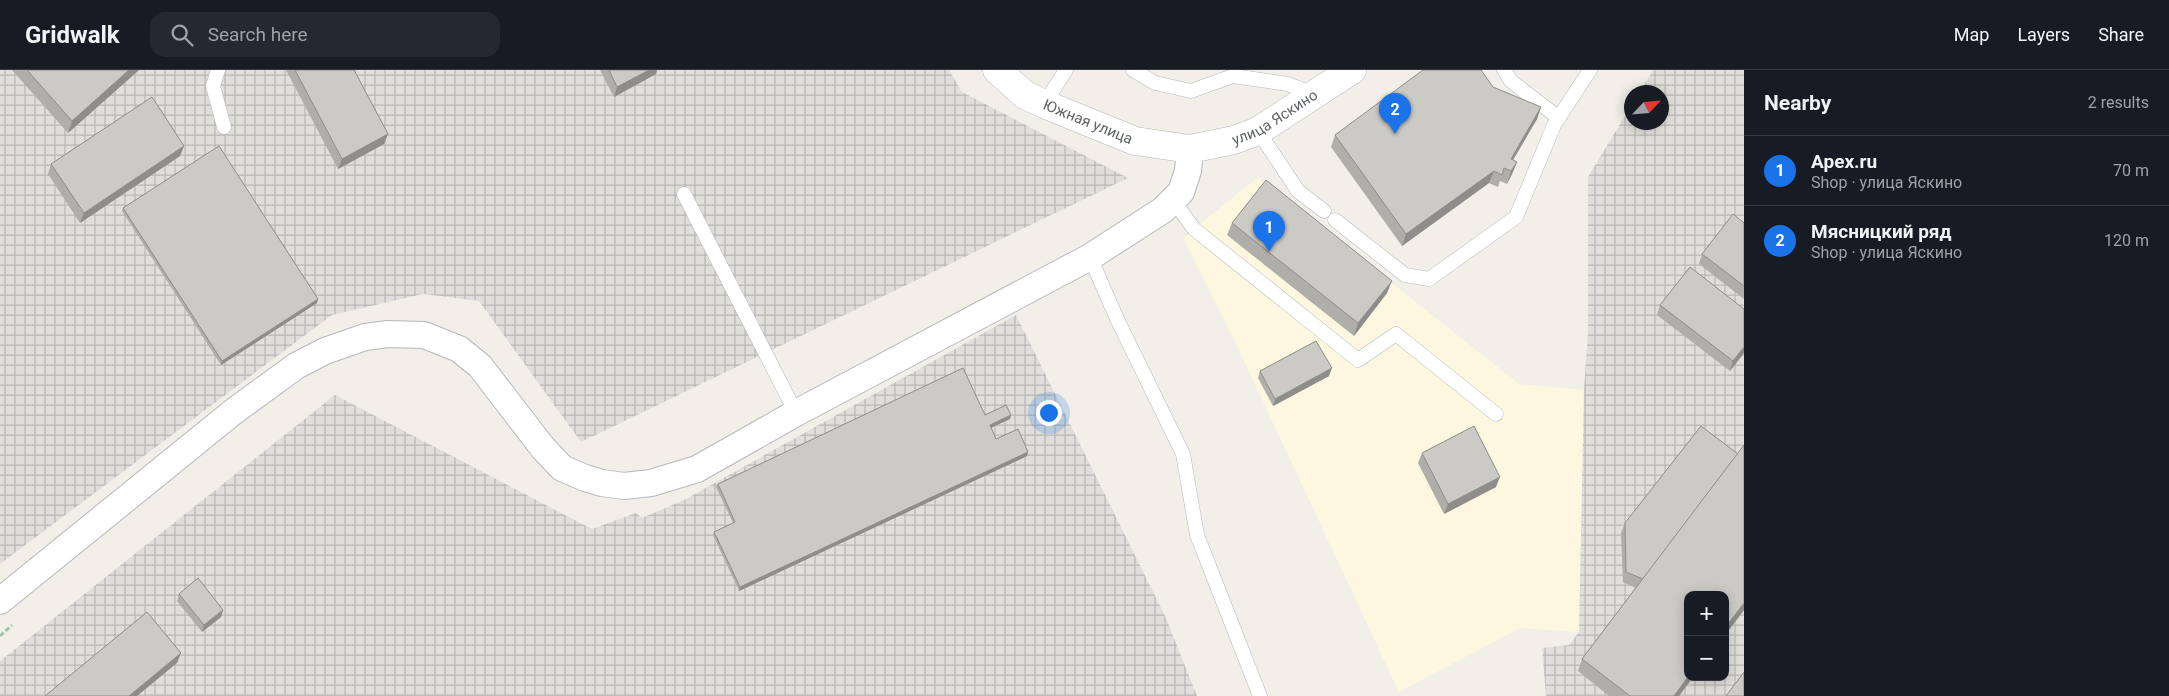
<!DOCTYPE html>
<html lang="en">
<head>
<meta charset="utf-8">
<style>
  body { margin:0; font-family:Roboto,sans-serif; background:#242831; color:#f1f3f6 }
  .controls { position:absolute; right:15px; bottom:15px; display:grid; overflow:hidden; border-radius:10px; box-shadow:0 2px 12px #0003 }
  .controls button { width:45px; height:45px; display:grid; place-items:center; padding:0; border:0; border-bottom:1px solid #363941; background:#171b24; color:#f1f3f6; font:25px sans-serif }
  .compass { position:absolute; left:1624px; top:15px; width:45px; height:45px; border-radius:50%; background:#171b24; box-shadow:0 2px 12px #0003; rotate:64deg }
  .you { position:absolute; left:1048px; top:342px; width:18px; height:18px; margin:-12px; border:4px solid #fff; border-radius:50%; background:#1a73e8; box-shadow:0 0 0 8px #1a73e833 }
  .badge { display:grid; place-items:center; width:32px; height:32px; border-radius:50%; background:#1a73e8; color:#fff; font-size:16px; font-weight:700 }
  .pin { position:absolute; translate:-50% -41px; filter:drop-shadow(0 1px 2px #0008) }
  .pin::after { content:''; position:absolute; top:26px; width:18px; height:15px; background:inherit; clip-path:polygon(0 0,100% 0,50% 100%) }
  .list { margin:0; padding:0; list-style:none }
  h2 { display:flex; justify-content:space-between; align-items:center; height:65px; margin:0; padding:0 20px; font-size:21px }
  h2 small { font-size:16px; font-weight:400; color:#9ea1a6 }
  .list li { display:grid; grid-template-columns:32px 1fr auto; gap:15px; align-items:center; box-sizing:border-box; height:70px; padding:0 20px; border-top:1px solid #363941 }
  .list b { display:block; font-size:19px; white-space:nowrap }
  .list p { margin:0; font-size:16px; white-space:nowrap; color:#9ea1a6 }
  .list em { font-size:16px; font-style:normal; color:#9ea1a6 }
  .icon { flex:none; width:28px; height:28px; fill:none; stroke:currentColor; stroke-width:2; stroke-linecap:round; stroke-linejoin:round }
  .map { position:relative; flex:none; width:1744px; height:626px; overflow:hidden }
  header { display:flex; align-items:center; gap:30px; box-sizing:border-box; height:70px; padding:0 25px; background:#171b24; border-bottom:1px solid #363941 }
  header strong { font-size:24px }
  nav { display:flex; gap:28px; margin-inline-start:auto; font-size:18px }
  .search { width:350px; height:45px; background:#242831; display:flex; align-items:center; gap:12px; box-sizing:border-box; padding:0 18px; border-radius:15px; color:#9ea1a6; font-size:19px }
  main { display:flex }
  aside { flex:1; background:#171b24 }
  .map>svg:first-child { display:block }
  .commercial { fill:#fef7e0 }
  .industrial { fill:url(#industrial-grid); fill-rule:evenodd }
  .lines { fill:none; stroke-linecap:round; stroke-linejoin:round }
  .service-casing { stroke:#b5b8bc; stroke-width:15 }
  .minor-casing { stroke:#b5b8bc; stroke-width:28 }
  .tertiary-casing { stroke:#b5b8bc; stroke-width:29 }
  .path { stroke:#9cc7a9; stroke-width:3; stroke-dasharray:5 2.5; stroke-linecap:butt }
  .service { stroke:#fff; stroke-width:14 }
  .minor { stroke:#fff; stroke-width:26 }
  .tertiary { stroke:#fff; stroke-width:28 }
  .wall { fill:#afaea9 }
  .shaded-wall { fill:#8f8d8a }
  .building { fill:#cccac5; stroke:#8f8d8a }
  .labels { text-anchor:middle; stroke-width:4.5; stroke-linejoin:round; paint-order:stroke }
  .street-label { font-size:15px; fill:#5f6368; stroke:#fff }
</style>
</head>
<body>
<header>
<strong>Gridwalk</strong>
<div class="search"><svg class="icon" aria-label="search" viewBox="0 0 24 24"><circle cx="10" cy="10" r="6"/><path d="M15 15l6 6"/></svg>Search here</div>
<nav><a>Map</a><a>Layers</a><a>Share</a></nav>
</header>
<main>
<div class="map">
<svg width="1744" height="626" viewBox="0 0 1744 626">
  <defs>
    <pattern id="industrial-grid" width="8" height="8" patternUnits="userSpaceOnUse" patternTransform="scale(1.25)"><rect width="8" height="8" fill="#e0deda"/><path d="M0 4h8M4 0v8" fill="none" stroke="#b9b8b5"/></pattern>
  </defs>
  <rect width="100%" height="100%" fill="#f1efe8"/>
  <!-- commercial -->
  <polygon class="commercial" points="1258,107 1519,314 1584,320 1579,562 1520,558 1399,622 1239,280 1183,168"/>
  <!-- industrial -->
  <g class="industrial">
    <polygon points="0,0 949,0 962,22 1128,108 581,372 479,231 423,224 332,245 0,494"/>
    <path d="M1653,0H1744V626H1546L1542,578L1569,575L1579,562L1584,320L1588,262V107L1631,36L1632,52H1662V22H1640ZM1688,525H1725V607H1688Z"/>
    <polygon points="1016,245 1166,548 1197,626 0,626 0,591 335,325 592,459 636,443 642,448 686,429"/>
  </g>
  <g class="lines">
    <!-- service casing -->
    <g class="service-casing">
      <g id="service">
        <polyline points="218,0 213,16 224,57"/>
        <polyline points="1133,0 1155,13 1191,21 1233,6 1288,14 1315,25"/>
        <polyline points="1504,0 1511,11 1559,48"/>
        <polyline points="1044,34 1066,0"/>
        <polyline points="1258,61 1298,121 1324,141"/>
        <polyline points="684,124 796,343"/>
        <polyline points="1173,130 1194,159 1358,290 1396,264 1496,344"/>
        <polyline points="1335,150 1405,205 1429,209 1516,147 1554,55 1590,0"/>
        <polyline points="1090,187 1117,249 1183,384 1197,465 1260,626"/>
      </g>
    </g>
    <!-- minor casing -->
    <g class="minor-casing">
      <polyline id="minor" points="0,531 233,342 296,296 325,281 365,267 388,264 424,265 459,279 480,296 543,378 562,398 585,408 602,413 624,416 651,413 697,399 796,343 1090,187 1163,140 1181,122 1188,101 1190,79"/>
    </g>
    <!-- tertiary casing -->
    <g class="tertiary-casing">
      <g id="tertiary">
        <path id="s1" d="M997,0L1025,25L1044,34L1135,71L1190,79L1234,70L1258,61L1352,0"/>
      </g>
    </g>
    <!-- path -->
    <polyline class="path" points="0,566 12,555"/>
    <!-- service -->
    <use href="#service" class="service"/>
    <!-- minor -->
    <use href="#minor" class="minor"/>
    <!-- tertiary -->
    <use href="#tertiary" class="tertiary"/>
  </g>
  <!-- wall -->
  <g class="wall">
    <polygon points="12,0 139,0 68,63"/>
    <polygon points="286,0 354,0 388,64 384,74 338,99"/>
    <polygon points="600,0 657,0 656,4 614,27"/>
    <polygon points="1541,37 1537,49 1513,90 1517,92 1512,104 1507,114 1500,111 1498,117 1489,113 1402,176 1331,77 1335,65"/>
    <polygon points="184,76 180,86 80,153 48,104 51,94"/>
    <polygon points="123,138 318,229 317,233 221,295 122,141"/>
    <polygon points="1232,153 1387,223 1354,266 1227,165"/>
    <polygon points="1744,153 1744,229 1699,194 1702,184"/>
    <polygon points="1660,235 1744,239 1744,283 1730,301 1657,245"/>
    <polygon points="1260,301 1329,306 1273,336 1258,308"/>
    <polygon points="985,345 1011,345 1010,349 991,358 996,369 1028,382 1027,386 739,521 713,465 714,462 733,453 716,417 718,414"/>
    <polygon points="1744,375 1744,540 1679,626 1609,626 1578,601 1582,589 1636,518 1623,512 1621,463 1625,453 1738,384"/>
    <polygon points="1422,383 1496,417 1444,444 1418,393"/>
    <polygon points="179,524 223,540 221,547 202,562 177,531"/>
  </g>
  <!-- shaded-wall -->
  <g class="shaded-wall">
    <polygon points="129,0 139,0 68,63 72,51"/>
    <polygon points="649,0 657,0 656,4 614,27 617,17"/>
    <polygon points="1541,37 1537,49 1507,100 1511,89"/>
    <polygon points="388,64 384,74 338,99 342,89"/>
    <polygon points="184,76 180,86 80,153 84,143"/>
    <polygon points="1517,92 1512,104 1507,114 1511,101"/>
    <polygon points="1494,101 1489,113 1402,176 1406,164"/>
    <polygon points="1392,211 1387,223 1354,266 1358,253"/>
    <polygon points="318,229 317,233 221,295 222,291"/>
    <polygon points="1744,277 1744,283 1730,301 1733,291"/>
    <polygon points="1332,298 1329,306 1273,336 1275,329"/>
    <polygon points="1011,345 1010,349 988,359 990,355"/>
    <polygon points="1028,382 1027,386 739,521 740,517"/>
    <polygon points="1500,407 1496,417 1444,444 1448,434"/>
    <polygon points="1744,533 1744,540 1725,565 1725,558"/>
    <polygon points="223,540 221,547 202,562 204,555"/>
    <polygon points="181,583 177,593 137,626 129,626"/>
    <polygon points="1688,607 1693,607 1679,626 1674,626"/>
  </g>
  <!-- building -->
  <g class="building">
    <polygon points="27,0 129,0 72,51"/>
    <polygon points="295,0 354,0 388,64 342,89"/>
    <polygon points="609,0 649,0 617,17"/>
    <polygon points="1423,0 1481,0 1493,17 1541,37 1511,89 1517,92 1511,101 1504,98 1502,105 1494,101 1406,164 1335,65"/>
    <polygon points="152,27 184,76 84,143 51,94"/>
    <polygon points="219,76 318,229 222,291 123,138"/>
    <polygon points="1266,110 1392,211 1358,253 1232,153"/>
    <polygon points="1733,144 1744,153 1744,216 1702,184"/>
    <polygon points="1690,197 1744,239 1744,277 1733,291 1660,235"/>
    <polygon points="1316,271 1332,298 1275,329 1260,301"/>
    <polygon points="963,298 985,345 1006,335 1011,345 990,355 996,369 1018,359 1028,382 740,517 714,462 735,452 718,414"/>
    <polygon points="1474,356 1500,407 1448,434 1422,383"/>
    <polygon points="1701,356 1738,384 1643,509 1626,502 1625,453"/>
    <polygon points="1744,375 1744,533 1725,558 1725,525 1688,525 1688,607 1674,626 1630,626 1582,589"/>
    <polygon points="198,508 223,540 204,555 179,524"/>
    <polygon points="147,542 181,583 129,626 45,626"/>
    <polygon points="1744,602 1744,626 1726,626"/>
  </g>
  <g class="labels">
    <!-- street labels -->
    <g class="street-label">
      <text dy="5" stroke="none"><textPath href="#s1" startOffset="304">улица Яскино</textPath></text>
      <text dy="5" stroke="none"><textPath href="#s1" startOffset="106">Южная улица</textPath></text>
    </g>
  </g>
</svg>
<div class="controls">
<button>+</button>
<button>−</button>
</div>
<svg class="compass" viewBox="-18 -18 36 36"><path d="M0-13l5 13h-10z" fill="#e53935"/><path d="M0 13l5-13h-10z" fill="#9ea1a6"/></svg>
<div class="you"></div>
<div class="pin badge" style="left:1269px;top:182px">1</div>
<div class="pin badge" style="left:1395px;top:64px">2</div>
</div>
<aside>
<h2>Nearby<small>2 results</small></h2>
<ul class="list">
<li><span class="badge">1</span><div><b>Apex.ru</b><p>Shop · улица Яскино</p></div><em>70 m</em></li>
<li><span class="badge">2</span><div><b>Мясницкий ряд</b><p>Shop · улица Яскино</p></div><em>120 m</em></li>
</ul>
</aside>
</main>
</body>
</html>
